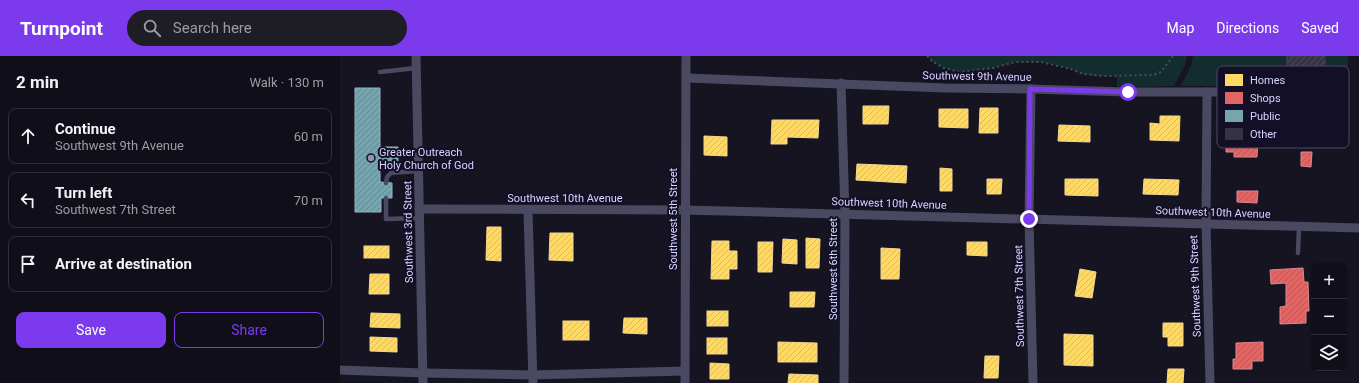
<!DOCTYPE html>
<html lang="en">
<head>
<meta charset="utf-8">
<style>
  body { margin:0; font-family:Roboto,sans-serif; background:#1e1d26; color:#f1f3f6 }
  .controls { position:absolute; right:12px; bottom:12px; display:grid; overflow:hidden; border-radius:8px; box-shadow:0 1px 3px #0004 }
  .controls button { width:36px; height:36px; display:grid; place-items:center; padding:0; border:0; border-bottom:1px solid #302f38; background:#100f19; color:#f1f3f6; font:20px sans-serif }
  .stop { position:absolute; width:12px; height:12px; margin:-9px; border:3px solid #7c3aed; border-radius:50%; background:#fff }
  .stop.end { background:#7c3aed; border-color:#fff; box-shadow:0 1px 4px #0008 }
  .list { margin:0; padding:0; list-style:none }
  h2 { display:flex; justify-content:space-between; align-items:center; height:52px; margin:0; padding:0 16px; font-size:17px }
  h2 small { font-size:13px; font-weight:400; color:#9c9ca2 }
  .list li { display:grid; grid-template-columns:26px 1fr auto; gap:12px; align-items:center; box-sizing:border-box; height:56px; margin:0 8px 8px; padding:0 8px; border:1px solid #302f38; border-radius:8px }
  .list b { display:block; font-size:15px; white-space:nowrap }
  .list p { margin:0; font-size:13px; white-space:nowrap; color:#9c9ca2 }
  .list em { font-size:13px; font-style:normal; color:#9c9ca2 }
  .actions { display:flex; gap:8px; padding:12px 16px }
  .actions a { flex:1; padding:9px 0; border:1px solid #7c3aed; border-radius:8px; text-align:center; font-size:14px; color:#7c3aed }
  .actions .main { background:#7c3aed; color:#fff }
  .icon { flex:none; width:22px; height:22px; fill:none; stroke:currentColor; stroke-width:2; stroke-linecap:round; stroke-linejoin:round }
  .map { position:relative; flex:none; width:1019px; height:327px; overflow:hidden }
  header { display:flex; align-items:center; gap:24px; box-sizing:border-box; height:56px; padding:0 20px; background:#7c3aed; color:#fff }
  header strong { font-size:19px }
  nav { display:flex; gap:22px; margin-inline-start:auto; font-size:14px }
  .search { width:280px; height:36px; background:#1e1d26; display:flex; align-items:center; gap:10px; box-sizing:border-box; padding:0 14px; border-radius:22px; color:#9c9ca2; font-size:15px }
  main { display:flex }
  aside { flex:1; background:#100f19 }
  .map>svg:first-child { display:block }
  .park { fill:#132c2d }
  .homes { fill:url(#homes-hatch); stroke:#f4d894 }
  .shops { fill:url(#shops-hatch); stroke:#de8794 }
  .public { fill:url(#public-hatch); stroke:#94b3c7 }
  .building { fill:url(#building-hatch); stroke:#433f54 }
  .lines { fill:none; stroke-linecap:round; stroke-linejoin:round }
  .path { stroke:#44505f; stroke-width:2; stroke-dasharray:2 3; stroke-linecap:butt }
  .lane { stroke:#4a4962; stroke-width:4.5 }
  .street { stroke:#4a4962; stroke-width:9 }
  .route { stroke:#7c3aed; stroke-width:5 }
  .poi-dot { fill:#9591b1; stroke:#130f26; stroke-width:1.5 }
  .labels { text-anchor:middle; stroke-width:4; stroke-linejoin:round; paint-order:stroke }
  .street-label { font-size:11px; fill:#d9d4ff; stroke:#130f26 }
  .poi-label { font-size:11px; fill:#d9d4ff; stroke:#130f26; text-anchor:start }
  .key { fill:#130f26; stroke:#4e4a67; stroke-width:1 }
  .key-label { font-size:11px; fill:#d9d4ff }
</style>
</head>
<body>
<header>
<strong>Turnpoint</strong>
<div class="search"><svg class="icon" aria-label="search" viewBox="0 0 24 24"><circle cx="10" cy="10" r="6"/><path d="M15 15l6 6"/></svg>Search here</div>
<nav><a>Map</a><a>Directions</a><a>Saved</a></nav>
</header>
<main>
<aside>
<h2>2 min<small>Walk · 130 m</small></h2>
<ul class="list">
<li><svg class="icon" aria-label="ahead" viewBox="0 0 24 24"><path d="M12 20V5M6 11l6-6 6 6"/></svg><div><b>Continue</b><p>Southwest 9th Avenue</p></div><em>60 m</em></li>
<li><svg class="icon" aria-label="left" viewBox="0 0 24 24"><path d="M17 20v-9H6M10 6l-5 5 5 5"/></svg><div><b>Turn left</b><p>Southwest 7th Street</p></div><em>70 m</em></li>
<li><svg class="icon" aria-label="arrive" viewBox="0 0 24 24"><path d="M6 21V4h12l-3 4 3 4H6"/></svg><div><b>Arrive at destination</b></div></li>
</ul>
<div class="actions"><a class="main">Save</a><a>Share</a></div>
</aside>
<div class="map">
<svg width="1019" height="327" viewBox="0 0 1019 327">
  <defs>
    <pattern id="homes-hatch" width="6" height="6" patternUnits="userSpaceOnUse"><rect width="6" height="6" fill="#ffd966"/><path d="M-1 1l2-2M0 6l6-6M5 7l2-2" fill="none" stroke="#d9ba61"/></pattern>
    <pattern id="shops-hatch" width="6" height="6" patternUnits="userSpaceOnUse"><rect width="6" height="6" fill="#e06666"/><path d="M-1 1l2-2M0 6l6-6M5 7l2-2" fill="none" stroke="#b05b5e"/></pattern>
    <pattern id="public-hatch" width="6" height="6" patternUnits="userSpaceOnUse"><rect width="6" height="6" fill="#76a5af"/><path d="M-1 1l2-2M0 6l6-6M5 7l2-2" fill="none" stroke="#668791"/></pattern>
    <pattern id="building-hatch" width="6" height="6" patternUnits="userSpaceOnUse"><rect width="6" height="6" fill="#343243"/><path d="M-1 1l2-2M0 6l6-6M5 7l2-2" fill="none" stroke="#514f5f"/></pattern>
  </defs>
  <rect width="100%" height="100%" fill="#161421"/>
  <!-- park -->
  <g class="park">
    <polygon points="587,0 847,0 845,9 834,30 777,31 777,20 754,20 743,18 731,13 702,6 675,6 653,12 619,16 604,12 593,6"/>
    <polygon points="853,0 1008,0 1008,33 933,33 933,30 841,30 851,10"/>
  </g>
  <!-- homes -->
  <g class="homes">
    <polygon points="523,50 549,50 548,68 523,68"/>
    <polygon points="640,52 658,52 658,77 639,77"/>
    <polygon points="599,53 628,53 628,72 599,71"/>
    <polygon points="820,60 840,60 839,85 810,84 810,67 820,68"/>
    <polygon points="432,64 479,64 478,82 447,81 447,88 431,88"/>
    <polygon points="719,69 750,70 750,86 718,85"/>
    <polygon points="364,80 387,81 387,100 364,99"/>
    <polygon points="517,108 567,110 566,127 516,124"/>
    <polygon points="600,112 612,113 612,135 600,135"/>
    <polygon points="647,123 662,123 661,138 647,138"/>
    <polygon points="725,123 758,123 758,140 725,139"/>
    <polygon points="804,123 839,124 838,139 803,138"/>
    <polygon points="147,171 161,171 161,205 146,204"/>
    <polygon points="210,177 233,177 233,205 209,204"/>
    <polygon points="466,182 480,183 479,212 466,212"/>
    <polygon points="443,183 457,184 457,208 442,207"/>
    <polygon points="372,185 389,185 389,195 397,195 397,213 389,213 389,223 371,223"/>
    <polygon points="418,186 433,186 432,216 418,216"/>
    <polygon points="627,186 647,186 647,200 627,199"/>
    <rect x="24" y="190" width="25" height="12"/>
    <polygon points="541,192 560,193 559,223 541,223"/>
    <polygon points="740,213 756,216 752,242 735,240"/>
    <polygon points="30,218 49,218 49,238 29,238"/>
    <polygon points="450,236 475,236 474,251 450,251"/>
    <rect x="367" y="255" width="21" height="15"/>
    <polygon points="31,257 60,258 60,272 30,271"/>
    <polygon points="284,262 307,262 307,278 283,277"/>
    <rect x="223" y="265" width="26" height="19"/>
    <polygon points="823,267 843,267 843,290 828,290 828,281 823,281"/>
    <polygon points="724,278 753,279 753,310 724,309"/>
    <polygon points="30,281 57,282 57,296 30,295"/>
    <rect x="367" y="282" width="20" height="16"/>
    <polygon points="438,286 477,287 477,306 438,306"/>
    <polygon points="645,300 659,300 658,322 644,322"/>
    <polygon points="370,307 389,308 389,323 370,323"/>
    <polygon points="828,313 844,313 843,327 827,327"/>
    <polygon points="449,318 478,319 478,327 448,327"/>
  </g>
  <!-- shops -->
  <g class="shops">
    <polygon points="886,82 918,82 917,101 894,101 894,96 886,96"/>
    <polygon points="961,96 972,96 971,111 961,110"/>
    <polygon points="897,135 918,135 917,147 897,146"/>
    <polygon points="963,212 964,226 968,226 969,255 966,255 966,267 940,268 940,251 946,250 946,227 931,228 930,214"/>
    <polygon points="923,286 923,305 912,305 912,313 893,313 893,303 896,303 896,287"/>
  </g>
  <!-- public -->
  <polygon class="public" points="15,32 40,32 40,91 58,91 58,113 40,113 40,126 52,127 52,142 41,142 41,156 15,156"/>
  <!-- building -->
  <polygon class="building" points="947,0 985,0 985,21 946,20"/>
  <g class="lines">
    <!-- path -->
    <polyline class="path" points="587,0 593,6 604,12 619,16 653,12 675,6 701,6 731,13 743,18 765,20 813,19 821,16 833,0"/>
    <!-- lane -->
    <g class="lane">
      <polyline points="40,16 76,12"/>
      <polyline points="46,127 47,121 51,117 78,115"/>
      <polyline points="46,142 46,163 79,162"/>
      <polyline points="958,197 959,171"/>
    </g>
    <!-- street -->
    <g class="street">
      <polyline points="76,0 83,327"/>
      <polyline points="347,22 605,32 691,33 788,36 927,36"/>
      <polyline points="501,27 505,158 504,327"/>
      <polyline points="691,33 689,163 693,327"/>
      <polyline points="867,36 866,168 870,327"/>
      <polyline points="79,153 345,154 1019,172"/>
      <polyline points="188,155 193,327"/>
      <polyline points="0,314 83,317 193,319 345,315"/>
      <polyline points="345,327 346,0"/>
    </g>
  </g>
  <g class="lines">
    <!-- route -->
    <polyline class="route" points="689,163 690,33 788,36"/>
  </g>
  <!-- markers -->
  <circle class="poi-dot" cx="31" cy="102" r="4"/>
  <g class="labels">
    <!-- street labels -->
    <g class="street-label">
      <text transform="translate(637 20) rotate(1)" y="4">Southwest 9th Avenue</text>
      <text x="225" y="146">Southwest 10th Avenue</text>
      <text transform="translate(549 147) rotate(2)" y="4">Southwest 10th Avenue</text>
      <text transform="translate(873 156) rotate(2)" y="4">Southwest 10th Avenue</text>
      <text transform="translate(333 163) rotate(-90)" y="4">Southwest 5th Street</text>
      <text transform="translate(68 176) rotate(-91)" y="4">Southwest 3rd Street</text>
      <text transform="translate(493 213) rotate(-90)" y="4">Southwest 6th Street</text>
      <text transform="translate(855 230) rotate(-92)" y="4">Southwest 9th Street</text>
      <text transform="translate(679 240) rotate(-91)" y="4">Southwest 7th Street</text>
    </g>
    <!-- poi labels -->
    <g class="poi-label">
      <text x="39" y="100">Greater Outreach<tspan x="39" dy="13">Holy Church of God</tspan></text>
    </g>
  </g>
  <!-- legend -->
  <rect x="877" y="10" width="132" height="82" rx="6" class="key"/>
  <rect x="885" y="18" width="18" height="12" fill="#ffd966"/>
  <rect x="885" y="36" width="18" height="12" fill="#e06666"/>
  <rect x="885" y="54" width="18" height="12" fill="#76a5af"/>
  <rect x="885" y="72" width="18" height="12" fill="#343243"/>
  <g class="key-label">
    <text x="910" y="28">Homes</text>
    <text x="910" y="46">Shops</text>
    <text x="910" y="64">Public</text>
    <text x="910" y="82">Other</text>
  </g>
</svg>
<div class="controls">
<button>+</button>
<button>−</button>
<button><svg class="icon" aria-label="layers" viewBox="0 0 24 24"><path d="M12 4l9 5-9 5-9-5zM3 14l9 5 9-5"/></svg></button>
</div>
<div class="stop" style="left:788px;top:36px"></div>
<div class="stop end" style="left:689px;top:163px"></div>
</div>
</main>
</body>
</html>
